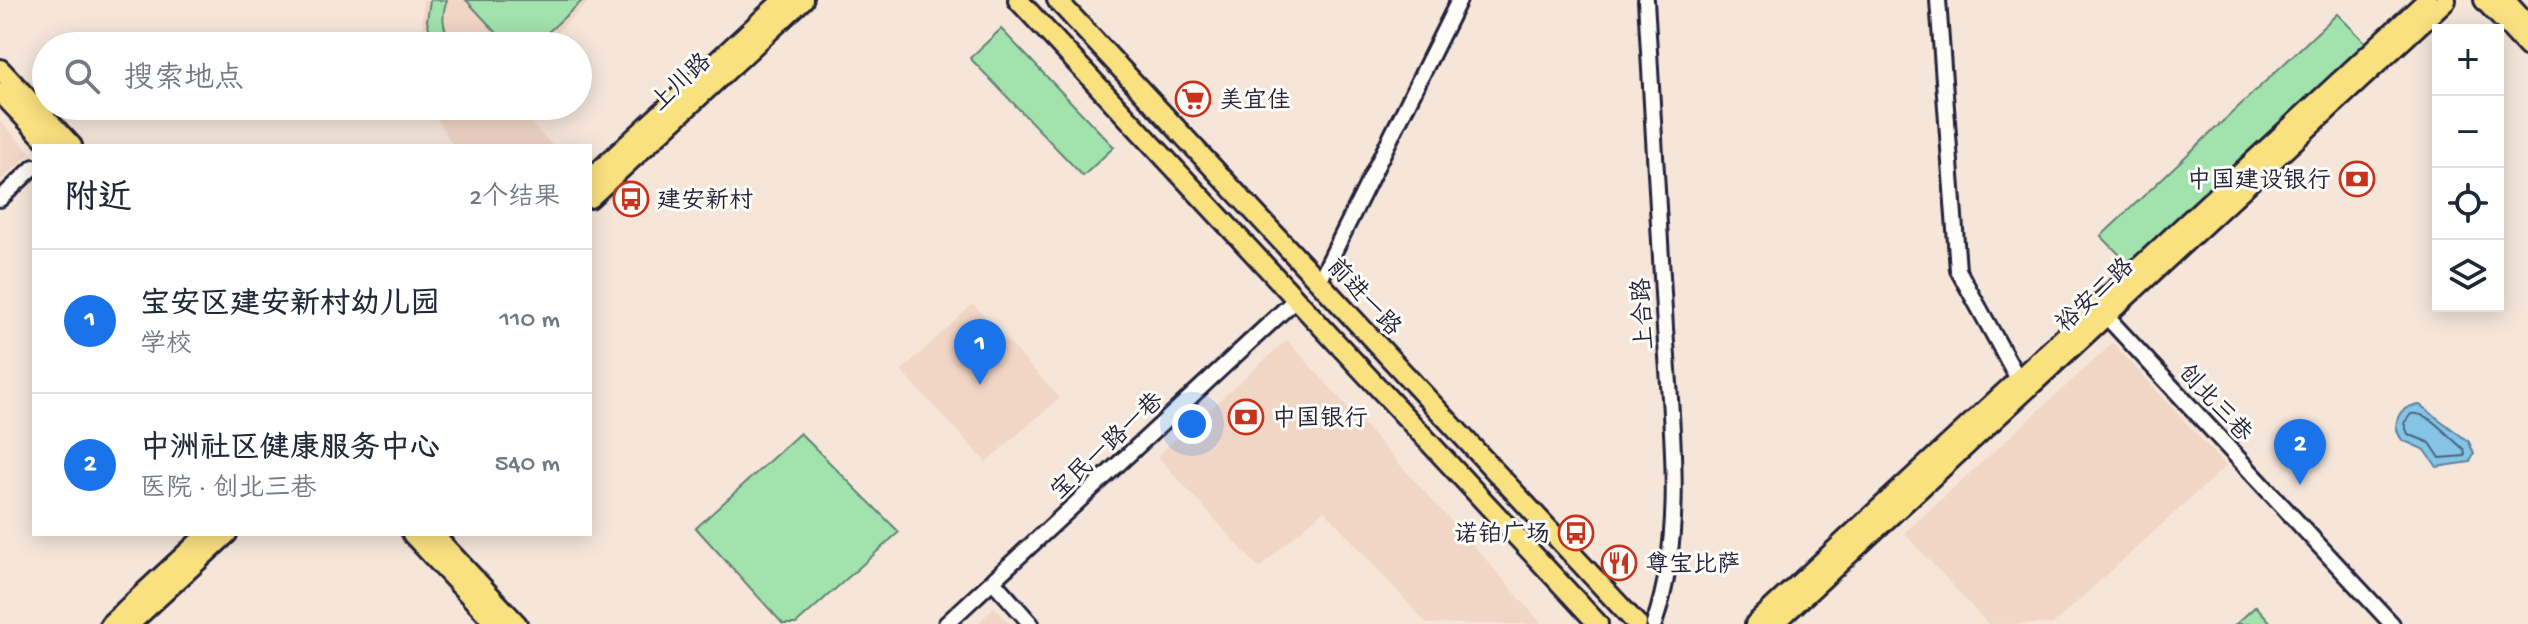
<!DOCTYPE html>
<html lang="zh">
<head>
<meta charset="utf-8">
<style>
  body { margin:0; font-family:"Gochi Hand","LXGW WenKai TC",sans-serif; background:#f2f2f3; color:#1f2937 }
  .controls { position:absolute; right:24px; top:24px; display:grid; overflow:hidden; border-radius:0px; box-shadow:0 4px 20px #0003 }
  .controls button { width:72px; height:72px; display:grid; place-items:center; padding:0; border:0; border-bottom:2px solid #e0e1e3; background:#fff; color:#1f2937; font:40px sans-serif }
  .you { position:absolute; left:1192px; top:424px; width:28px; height:28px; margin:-20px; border:6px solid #fff; border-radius:50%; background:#1a73e8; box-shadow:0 0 0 12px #1a73e833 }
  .badge { display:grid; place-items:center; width:52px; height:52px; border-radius:50%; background:#1a73e8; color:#fff; font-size:26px; font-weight:700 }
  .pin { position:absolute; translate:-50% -66px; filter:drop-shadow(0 2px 4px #0008) }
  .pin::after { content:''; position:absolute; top:42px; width:28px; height:24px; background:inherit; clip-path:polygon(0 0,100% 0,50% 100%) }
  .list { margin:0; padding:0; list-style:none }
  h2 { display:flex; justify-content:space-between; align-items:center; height:104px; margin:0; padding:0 32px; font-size:34px }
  h2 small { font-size:26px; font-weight:400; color:#747a83 }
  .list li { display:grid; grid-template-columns:52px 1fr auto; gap:24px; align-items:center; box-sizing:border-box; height:144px; padding:0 32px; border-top:2px solid #e0e1e3 }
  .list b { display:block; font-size:30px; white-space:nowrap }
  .list p { margin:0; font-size:26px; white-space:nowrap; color:#747a83 }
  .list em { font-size:26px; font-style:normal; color:#747a83 }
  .icon { flex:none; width:44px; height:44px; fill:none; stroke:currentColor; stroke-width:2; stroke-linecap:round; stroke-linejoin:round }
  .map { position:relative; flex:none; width:2528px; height:624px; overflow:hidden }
  .search { position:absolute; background:#fff; box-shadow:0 4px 20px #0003; left:32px; top:32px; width:560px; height:88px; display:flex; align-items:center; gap:20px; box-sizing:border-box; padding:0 28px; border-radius:44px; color:#747a83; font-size:30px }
  .panel { position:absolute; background:#fff; box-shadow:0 4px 20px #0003; left:32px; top:144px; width:560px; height:392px; border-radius:0px }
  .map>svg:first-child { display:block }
  .built { fill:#f1d6c6 }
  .green { fill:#a2e3ad; stroke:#628274; stroke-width:2 }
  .water { fill:#85c4e5; stroke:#5d83a1; stroke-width:2 }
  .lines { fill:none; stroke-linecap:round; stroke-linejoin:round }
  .shore { stroke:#4a637f; stroke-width:2 }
  .minor-casing { stroke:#22223b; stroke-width:20 }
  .major-casing { stroke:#22223b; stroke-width:24 }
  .minor { stroke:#fdfcf7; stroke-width:14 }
  .major { stroke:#fae180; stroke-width:18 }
  .labels { text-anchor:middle; stroke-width:6; stroke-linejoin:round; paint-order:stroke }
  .street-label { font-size:24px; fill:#22223b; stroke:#fdfcf7 }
  .poi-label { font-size:24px; fill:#22223b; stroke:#fdfcf7; text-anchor:start }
</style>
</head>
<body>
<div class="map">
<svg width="2528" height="624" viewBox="0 0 2528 624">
  <rect width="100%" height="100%" fill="#f6e6da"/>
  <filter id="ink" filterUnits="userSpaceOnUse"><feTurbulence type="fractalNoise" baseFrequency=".0125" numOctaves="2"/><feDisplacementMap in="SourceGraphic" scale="16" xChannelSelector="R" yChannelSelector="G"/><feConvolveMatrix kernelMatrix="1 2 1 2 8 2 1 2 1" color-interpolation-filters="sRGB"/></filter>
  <g filter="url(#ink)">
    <!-- built -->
    <g class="built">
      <polygon points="423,0 591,0 543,46 422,46"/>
      <polygon points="430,106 514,106 553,146 453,146"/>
      <polygon points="0,121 31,153 0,181"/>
      <polygon points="973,304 1060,398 986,462 901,371"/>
      <polygon points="1287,340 1492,566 1542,624 1427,624 1324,510 1259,568 1157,456"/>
      <polygon points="2113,343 2226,466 2053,624 1988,624 1904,533"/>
      <polygon points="994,607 1010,624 977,624"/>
    </g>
    <!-- green -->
    <g class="green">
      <path d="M430,0H447C440,18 443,32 456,46L434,45L427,21Z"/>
      <polygon points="466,0 583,0 533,46 509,46"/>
      <polygon points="2337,14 2369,46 2133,268 2101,236"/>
      <polygon points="1001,29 1114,147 1083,176 970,58"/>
      <polygon points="800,433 899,532 796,624 783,624 696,528"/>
      <polygon points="2256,606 2272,624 2236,624"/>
    </g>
    <!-- water -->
    <path class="water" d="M2420,405L2469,442L2474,454L2470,462L2437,467L2425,450L2402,440C2390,423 2399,405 2420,405Z"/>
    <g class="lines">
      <!-- shore -->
      <path class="shore" d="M2411,414C2430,411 2449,439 2464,449L2465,456L2440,458L2430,443L2408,434L2404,423Z"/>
      <!-- minor casing -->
      <g class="minor-casing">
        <g id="minor">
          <path d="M1646,0C1652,109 1659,219 1665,328C1671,424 1686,531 1654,624"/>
          <polyline points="1938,0 1958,270 2022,386"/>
          <polyline points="0,199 34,167"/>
          <polyline points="1319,282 1459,0"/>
          <polyline points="2106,316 2392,624"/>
          <polyline points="993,581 1031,624"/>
          <polyline points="946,624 1296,299"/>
        </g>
      </g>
      <!-- major casing -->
      <g class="major-casing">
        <g id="major">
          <polyline points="1018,0 1598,624"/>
          <polyline points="1057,0 1637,624"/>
          <polyline points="2484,0 2528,47"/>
          <polyline points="2505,0 2528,25"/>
          <polyline points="0,69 72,146"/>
          <polyline points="0,92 51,146"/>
          <polyline points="590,179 783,0"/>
          <polyline points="590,198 803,0"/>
          <polyline points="412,534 496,624"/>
          <polyline points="433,534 517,624"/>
          <polyline points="110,624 207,534"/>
          <polyline points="130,624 227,534"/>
          <polyline points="1755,624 2427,0"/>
          <polyline points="1774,624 2446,0"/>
        </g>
      </g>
      <!-- minor -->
      <use href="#minor" class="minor"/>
      <!-- major -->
      <use href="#major" class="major"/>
    </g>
  </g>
  <!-- icons -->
  <defs>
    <g id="supermarket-ring" transform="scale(1.8)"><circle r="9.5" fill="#fdfcf7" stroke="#c8321e" stroke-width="1.5"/><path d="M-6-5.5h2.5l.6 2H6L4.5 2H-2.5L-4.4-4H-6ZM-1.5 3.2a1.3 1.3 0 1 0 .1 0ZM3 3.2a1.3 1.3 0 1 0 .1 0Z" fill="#c8321e"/></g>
    <g id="bank-ring" transform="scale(1.8)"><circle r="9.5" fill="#fdfcf7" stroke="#c8321e" stroke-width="1.5"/><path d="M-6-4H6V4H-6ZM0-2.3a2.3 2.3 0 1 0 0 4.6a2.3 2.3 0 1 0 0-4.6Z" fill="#c8321e"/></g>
    <g id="bus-ring" transform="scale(1.8)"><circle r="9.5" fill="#fdfcf7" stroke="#c8321e" stroke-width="1.5"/><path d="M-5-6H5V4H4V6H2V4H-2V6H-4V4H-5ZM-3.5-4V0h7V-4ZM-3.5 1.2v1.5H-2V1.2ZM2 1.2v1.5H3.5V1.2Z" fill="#c8321e"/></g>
    <g id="restaurant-ring" transform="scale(1.8)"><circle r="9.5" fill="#fdfcf7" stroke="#c8321e" stroke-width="1.5"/><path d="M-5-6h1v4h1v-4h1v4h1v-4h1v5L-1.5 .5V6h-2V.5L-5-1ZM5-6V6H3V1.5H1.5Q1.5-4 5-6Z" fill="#c8321e"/></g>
  </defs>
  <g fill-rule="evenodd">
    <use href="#supermarket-ring" x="1193" y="99"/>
    <use href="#bank-ring" x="2357" y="179"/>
    <use href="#bus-ring" x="631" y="199"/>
    <use href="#bank-ring" x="1246" y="417"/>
    <use href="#bus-ring" x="1576" y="533"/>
    <use href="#restaurant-ring" x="1619" y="563"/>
  </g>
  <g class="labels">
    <!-- street labels -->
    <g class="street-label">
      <text transform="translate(680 81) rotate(-43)" y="8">上川路</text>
      <text transform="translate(2094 294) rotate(-43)" y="8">裕安二路</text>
      <text transform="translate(1365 296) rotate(47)" y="8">前进一路</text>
      <text transform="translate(1642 314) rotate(-93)" y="8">上合路</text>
      <text transform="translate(2216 402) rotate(47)" y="8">创北三巷</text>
      <text transform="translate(1106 445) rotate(-43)" y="8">宝民一路一巷</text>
    </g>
    <!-- poi labels -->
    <g class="poi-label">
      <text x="1219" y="107">美宜佳</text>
      <text x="2331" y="187" text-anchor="end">中国建设银行</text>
      <text x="657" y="207">建安新村</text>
      <text x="1272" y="425">中国银行</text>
      <text x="1550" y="541" text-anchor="end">诺铂广场</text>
      <text x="1645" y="571">尊宝比萨</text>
    </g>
  </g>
</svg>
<div class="controls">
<button>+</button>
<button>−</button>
<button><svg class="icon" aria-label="locate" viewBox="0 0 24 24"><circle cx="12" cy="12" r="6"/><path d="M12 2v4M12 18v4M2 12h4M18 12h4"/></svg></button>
<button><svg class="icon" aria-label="layers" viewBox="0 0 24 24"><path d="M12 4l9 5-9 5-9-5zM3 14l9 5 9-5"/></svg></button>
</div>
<div class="you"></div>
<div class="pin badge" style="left:980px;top:385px">1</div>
<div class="pin badge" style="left:2300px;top:485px">2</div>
<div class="search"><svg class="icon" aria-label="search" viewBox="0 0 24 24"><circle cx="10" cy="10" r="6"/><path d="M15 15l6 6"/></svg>搜索地点</div>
<section class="panel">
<h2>附近<small>2个结果</small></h2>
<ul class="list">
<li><span class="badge">1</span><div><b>宝安区建安新村幼儿园</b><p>学校</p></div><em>110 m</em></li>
<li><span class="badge">2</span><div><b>中洲社区健康服务中心</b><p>医院 · 创北三巷</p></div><em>540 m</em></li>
</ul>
</section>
</div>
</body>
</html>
